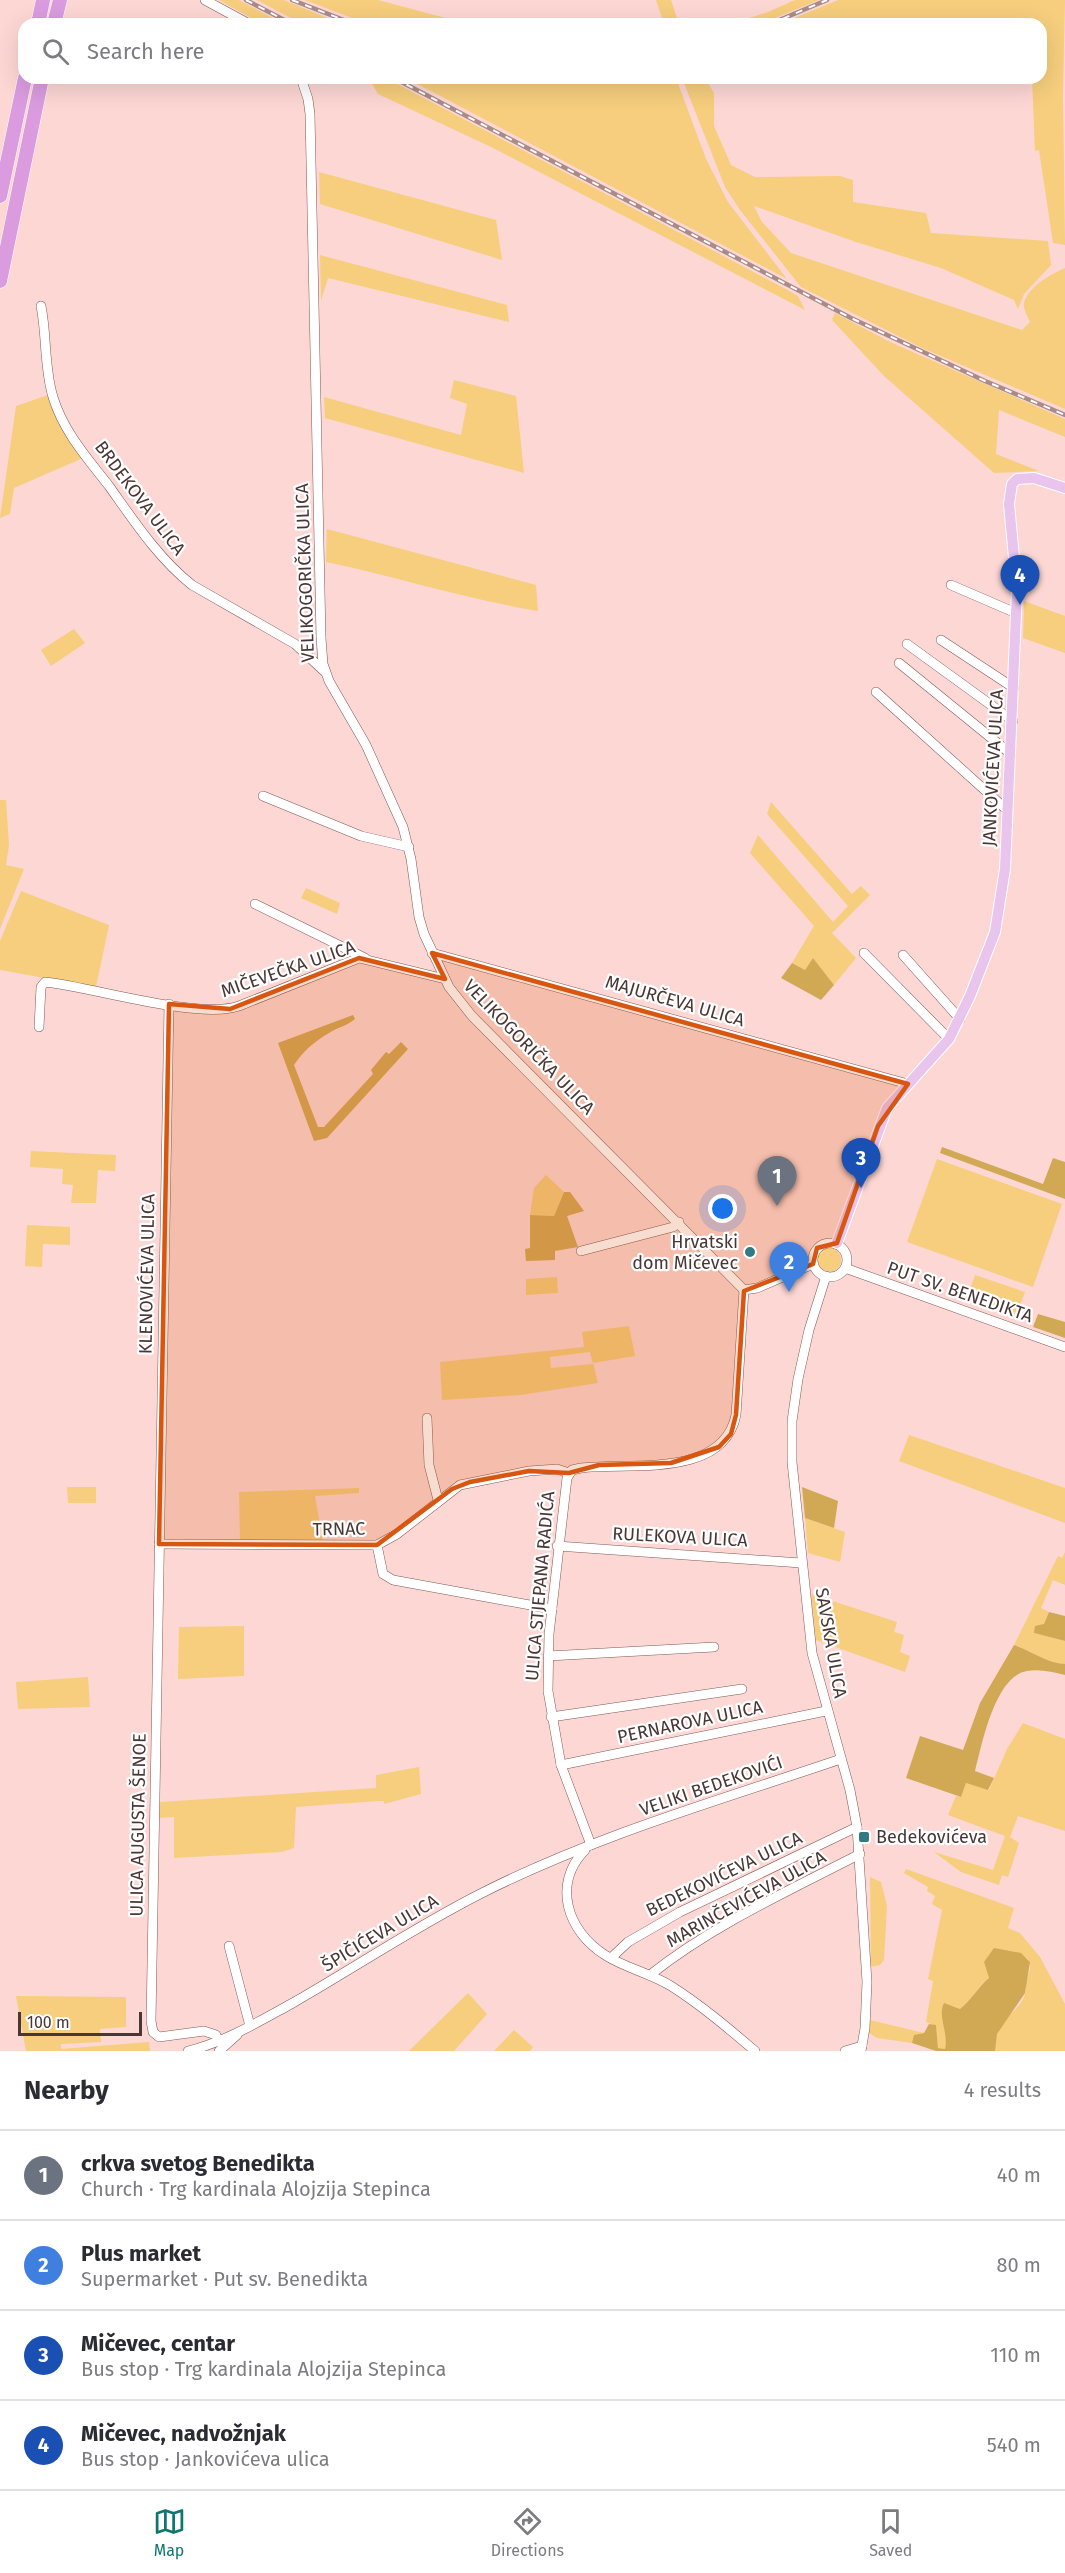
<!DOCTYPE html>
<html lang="en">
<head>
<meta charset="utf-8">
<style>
  body { margin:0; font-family:"Fira Sans",sans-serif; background:#f7f7f7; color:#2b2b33 }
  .scale { position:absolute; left:18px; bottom:15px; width:124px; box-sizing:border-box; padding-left:6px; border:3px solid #493735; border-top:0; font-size:16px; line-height:21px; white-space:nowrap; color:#493735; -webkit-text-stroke:4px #fff; paint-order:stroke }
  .you { position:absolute; left:723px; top:1209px; width:21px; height:21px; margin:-15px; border:4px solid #fff; border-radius:50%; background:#1a73e8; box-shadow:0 0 0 9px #1a73e833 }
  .badge { display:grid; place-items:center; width:39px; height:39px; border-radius:50%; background:#0f766e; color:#fff; font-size:20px; font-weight:700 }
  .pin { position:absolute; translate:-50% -50px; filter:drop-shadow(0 2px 3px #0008) }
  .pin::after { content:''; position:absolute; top:32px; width:21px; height:18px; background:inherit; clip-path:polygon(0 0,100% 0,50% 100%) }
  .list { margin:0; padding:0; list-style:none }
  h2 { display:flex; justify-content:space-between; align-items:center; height:78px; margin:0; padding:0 24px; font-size:26px }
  h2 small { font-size:20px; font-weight:400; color:#7c7c81 }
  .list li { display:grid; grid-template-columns:39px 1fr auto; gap:18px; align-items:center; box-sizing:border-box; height:90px; padding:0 24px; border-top:2px solid #e1e1e2 }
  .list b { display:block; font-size:22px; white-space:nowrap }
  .list p { margin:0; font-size:20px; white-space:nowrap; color:#7c7c81 }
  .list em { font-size:20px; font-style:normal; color:#7c7c81 }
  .icon { flex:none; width:33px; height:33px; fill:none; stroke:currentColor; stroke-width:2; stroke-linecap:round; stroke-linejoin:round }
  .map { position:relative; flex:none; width:1065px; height:2051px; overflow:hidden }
  .search { position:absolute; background:#fff; box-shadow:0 6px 24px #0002; left:18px; right:18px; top:18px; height:66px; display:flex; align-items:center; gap:15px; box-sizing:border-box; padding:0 21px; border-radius:18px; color:#7c7c81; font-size:22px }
  .sheet { height:438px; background:#fff }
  nav { display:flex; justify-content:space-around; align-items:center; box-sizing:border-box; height:84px; border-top:2px solid #e1e1e2; background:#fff; font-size:16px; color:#7c7c81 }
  nav a { display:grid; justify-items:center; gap:3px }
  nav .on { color:#0f766e }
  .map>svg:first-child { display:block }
  .green { fill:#f6ce7d; fill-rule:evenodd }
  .forest { fill:#d1a955 }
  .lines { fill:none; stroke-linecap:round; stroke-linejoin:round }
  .minor-casing { stroke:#815956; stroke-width:10 }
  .major-casing { stroke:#fff; stroke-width:12 }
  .highway-casing { stroke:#fff; stroke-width:15 }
  .minor { stroke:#fff; stroke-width:9 }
  .major { stroke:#e9c4ec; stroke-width:10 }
  .highway { stroke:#da9cdf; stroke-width:14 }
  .rail-casing { stroke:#a98c8a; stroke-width:4.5 }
  .rail { stroke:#fff; stroke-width:2; stroke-dasharray:7; stroke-linecap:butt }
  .marked { fill:#d85610; fill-opacity:0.2; stroke:#d85610; stroke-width:4.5; stroke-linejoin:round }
  .poi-dot { fill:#317a81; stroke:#fff; stroke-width:2 }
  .labels { text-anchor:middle; stroke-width:4.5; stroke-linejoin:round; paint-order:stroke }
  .street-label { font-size:18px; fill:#493735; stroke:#fff }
  .poi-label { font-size:18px; fill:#493735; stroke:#fff; text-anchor:end }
</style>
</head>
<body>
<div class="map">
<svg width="1065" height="2051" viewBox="0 0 1065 2051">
  <rect width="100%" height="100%" fill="#fdd7d4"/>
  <!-- green -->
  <g class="green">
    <polygon points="219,0 239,0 284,24 262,24"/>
    <polygon points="257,0 284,0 342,24 302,24"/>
    <polygon points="305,0 378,0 468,24 368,24"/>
    <polygon points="656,0 671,0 679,24 664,24"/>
    <polygon points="795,0 819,0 760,24 730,24 768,12"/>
    <polygon points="838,0 1065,0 1063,95 1065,245 1053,243 1039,150 1035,151 1032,78 1041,78 1041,24 780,24"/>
    <polygon points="363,78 386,78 784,288 798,296 805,310 491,147 378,94 371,82"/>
    <polygon points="406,78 676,78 706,159 728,202 787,279"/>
    <path d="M682,78H705L714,93V126L731,165L755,177L840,176L853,180V202L926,213L931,233L1048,241L1051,265L1024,294L1018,309L1014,300L941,268L856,242L754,206L762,222L791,253L1022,330L1030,322C1028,317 1023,309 1024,303C1028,287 1051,274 1065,268V409L922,348L801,287L740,210L725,187Z"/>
    <polygon points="319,172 496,220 502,260 320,204"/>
    <polygon points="320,255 507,305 509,322 328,278 321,301"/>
    <polygon points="835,313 890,342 1065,419 1065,437 999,410 996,454 1039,471 994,473 884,376 832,320"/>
    <polygon points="454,380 516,396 524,473 325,418 324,397 461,435 467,404 450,398"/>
    <polygon points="48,395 83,458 14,488 10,514 0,518 16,406"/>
    <path d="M327,529L536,585L538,611C466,599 397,577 326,562Z"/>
    <polygon points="1024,601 1065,616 1065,653 1023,638"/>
    <polygon points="74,629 85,643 51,666 41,650"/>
    <polygon points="0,800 6,800 9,845 6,865 24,869 0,929"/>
    <polygon points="771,802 852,894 861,886 870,895 832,933 856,958 834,985 813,958 805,970 792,963 814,926 750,853 758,835 833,922 848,906 767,814"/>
    <polygon points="306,888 340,903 337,914 301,898"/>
    <polygon points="21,891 109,925 96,987 0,970 0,941"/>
    <polygon points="31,1151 116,1155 115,1171 98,1170 96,1203 71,1203 73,1185 62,1184 63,1169 30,1167"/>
    <polygon points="937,1159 1062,1204 1033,1287 907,1242"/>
    <polygon points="546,1175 564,1192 554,1216 530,1215 534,1188"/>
    <polygon points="27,1225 70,1227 70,1245 43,1244 42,1267 25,1266"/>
    <circle cx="829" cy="1260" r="12"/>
    <polygon points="975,1275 1025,1292 1016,1316 967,1298"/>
    <polygon points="557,1277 558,1293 526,1295 526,1279"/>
    <path d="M629,1326L635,1356L593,1363L598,1383L521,1395L442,1400L440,1362L584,1347L582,1332ZM590,1352L593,1364L551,1368L550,1357Z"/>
    <polygon points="909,1435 1065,1488 1065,1523 899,1461"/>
    <polygon points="67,1487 96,1487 96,1503 68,1503"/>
    <polygon points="359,1488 359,1493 315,1496 323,1542 240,1541 239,1492"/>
    <polygon points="805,1518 845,1532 840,1562 808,1553"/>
    <path d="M1065,1552V1585L1053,1580L1041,1608L1049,1612L1044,1624L1034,1633L1065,1641V1664C1047,1663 1031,1651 1014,1645L1058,1556L1062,1558Z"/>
    <polygon points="811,1594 897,1622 894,1632 904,1635 900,1652 910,1656 905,1672 816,1640"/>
    <polygon points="244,1626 244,1676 178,1679 179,1627"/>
    <polygon points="88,1677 90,1707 18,1709 16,1682"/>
    <polygon points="1023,1723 1065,1739 1065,1831 1018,1816 1010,1837 1019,1843 1008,1877 1002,1875 999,1885 961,1872 934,1852 993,1870 1005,1836 948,1815 956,1796 961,1797 966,1783 989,1790 1007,1749"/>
    <polygon points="419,1767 421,1794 384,1804 384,1801 378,1801 296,1807 294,1848 282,1852 174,1858 174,1817 159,1818 160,1802 376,1788 376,1775"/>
    <path d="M906,1869L1014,1908L1008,1928L1020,1933L1040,1957L1065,2004V2051H995C993,2018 1020,2014 1025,1994C1027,1989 1025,1984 1027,1979C1029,1971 1033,1966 1027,1958L984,1962L989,1978C977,1987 972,1999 960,2009L953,2006L945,2025L947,2038L945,2049L938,2048L936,2026L926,2022L933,1981L928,1979L942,1910L932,1904L935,1896L927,1891L928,1887L904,1873Z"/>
    <polygon points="870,1877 881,1882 887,1906 884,1960 880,1965 871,1967"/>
    <polygon points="468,1993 487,2014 454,2051 409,2051"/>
    <polygon points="16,1996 126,1997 126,2027 100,2029 101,2042 61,2044 61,2049 149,2042 150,2051 26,2051"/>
    <polygon points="870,2020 924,2033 915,2035 912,2043 877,2038 869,2033"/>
    <polygon points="514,2030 533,2047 530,2051 494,2051"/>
  </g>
  <!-- forest -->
  <g class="forest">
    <polygon points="813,958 834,985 821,1000 781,978 792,963 805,970"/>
    <path d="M353,1015L355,1019C347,1026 338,1027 329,1033C314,1042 304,1050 294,1065L318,1127H324L373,1074L371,1070L386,1052L389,1054L401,1042L408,1049L327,1138L314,1141L278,1043Z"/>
    <polygon points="942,1147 1043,1184 1053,1158 1065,1162 1065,1199 940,1153"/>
    <polygon points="564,1192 570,1192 584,1211 567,1216 578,1247 555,1251 555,1260 526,1261 525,1249 530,1248 530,1215 554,1216"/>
    <polygon points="1038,1314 1065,1322 1065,1338 1033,1327"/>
    <polygon points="802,1487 838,1501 834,1528 805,1518"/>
    <polygon points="1049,1612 1065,1616 1065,1641 1034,1633 1035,1626 1044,1624"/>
    <path d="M1014,1645C1031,1651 1047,1663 1065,1664V1675C1053,1672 1040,1669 1027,1671C995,1676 982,1744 975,1771L994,1778L988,1790L966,1783L961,1797L906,1778L920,1736L963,1750L980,1703Z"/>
    <path d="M994,1948L1021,1953L1030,1962L1025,1993L997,2034L995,2051H936L912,2043L914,2035L924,2033L929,2024L936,2025L938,2048L945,2049C949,2032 937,2017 944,2003L960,2009C972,1999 978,1987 989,1978L984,1962Z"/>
  </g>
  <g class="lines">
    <!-- minor casing -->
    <g class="minor-casing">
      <g id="minor">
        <polyline points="205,0 249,24"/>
        <polyline points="301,78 308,99 310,114 321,638 323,664 329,681 366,745 403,827 411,859 419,917 424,934 449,987 472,1016 744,1290"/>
        <path d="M41,306C47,336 44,368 53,397C63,431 88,459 109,486C134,521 158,558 192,585L295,644L324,671"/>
        <polyline points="951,585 1016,613"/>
        <polyline points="941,640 1014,688"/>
        <polyline points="907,644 1013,721"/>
        <polyline points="899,663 1011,754"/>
        <polyline points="876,692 1008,811"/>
        <polyline points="263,796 361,836 409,847"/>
        <polyline points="255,904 365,958"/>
        <polyline points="432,953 908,1084"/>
        <polyline points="864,953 949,1039"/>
        <polyline points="903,955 960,1019"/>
        <polyline points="169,1004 151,2021 153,2032 159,2037 204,2031 216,2035 218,2041"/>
        <path d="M39,1027L41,987L45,982C93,987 198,1020 239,1006L359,958L445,979"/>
        <circle cx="830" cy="1260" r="17"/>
        <polyline points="581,1251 673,1227 679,1222"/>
        <polyline points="845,1268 1065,1347"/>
        <polyline points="826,1276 809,1330 798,1379 792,1421 792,1462 812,1653 850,1790 857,1827 867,1982 865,2028 861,2051"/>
        <polyline points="744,1290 757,1288 813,1264"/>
        <polyline points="427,1418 429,1465 438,1500"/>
        <polyline points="159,1544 377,1545 397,1534 460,1485 529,1471 557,1469 569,1473"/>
        <polyline points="377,1545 383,1574 393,1580 552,1609"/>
        <polyline points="557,1546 801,1563"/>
        <polyline points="548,1656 714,1647"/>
        <polyline points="551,1717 742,1689"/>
        <polyline points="561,1765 826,1711"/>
        <path d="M591,1845L561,1765L548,1691L549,1634L567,1478L572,1470L581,1468C630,1462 723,1479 736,1415L744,1290"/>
        <path d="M585,1850C552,1884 567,1931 605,1955C625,1968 650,1973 671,1986C701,2005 728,2028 755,2051"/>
        <polyline points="229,1946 250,2026"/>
        <polyline points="611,1958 628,1942 680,1912 857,1827"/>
        <path d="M650,1975C713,1925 788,1891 860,1854"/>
        <path d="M188,2051C225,2042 258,2022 291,2004C354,1968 415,1927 480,1894C594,1836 720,1800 841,1759"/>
        <polyline points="219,2051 237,2035"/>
        <polyline points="845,2051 862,2046"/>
      </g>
    </g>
    <!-- major casing -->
    <g class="major-casing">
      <polyline id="major" points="837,1243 887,1108 949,1039 970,996 995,932 1005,869 1017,590 1009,504 1012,484 1017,479 1034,478 1065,488"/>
    </g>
    <!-- highway casing -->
    <g class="highway-casing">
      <g id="highway">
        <polyline points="38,24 43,0"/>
        <polyline points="54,24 60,0"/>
        <polyline points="0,196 25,78"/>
        <polyline points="0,281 42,78"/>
      </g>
    </g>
    <!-- minor -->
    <use href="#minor" class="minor"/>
    <!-- major -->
    <use href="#major" class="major"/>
    <!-- highway -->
    <use href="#highway" class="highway"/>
    <!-- rail casing -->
    <g class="rail-casing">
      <g id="rail">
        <polyline points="246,0 292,24"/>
        <polyline points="292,0 354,24"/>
        <polyline points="770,24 827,0"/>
        <polyline points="394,78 851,318 985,381 1065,415"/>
      </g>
    </g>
    <!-- rail -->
    <use href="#rail" class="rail"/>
  </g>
  <!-- marked area -->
  <path class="marked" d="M432,953L908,1084L878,1126L837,1243L817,1248L813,1264L744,1291L736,1415L731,1434L719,1447L671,1463L599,1465L569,1473L529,1471L470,1482L452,1489L377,1545L159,1544L169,1004L230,1009L359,958L445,979Z"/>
  <!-- markers -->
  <g class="poi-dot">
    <circle cx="750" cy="1252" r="6"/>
    <rect x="858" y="1831" width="12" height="12" rx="3"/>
  </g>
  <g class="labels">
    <!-- street labels -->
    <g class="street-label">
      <text transform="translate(140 498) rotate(53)" y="6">BRDEKOVA ULICA</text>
      <text transform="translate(305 573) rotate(-92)" y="6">VELIKOGORIČKA ULICA</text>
      <text transform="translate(993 768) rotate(-87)" y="6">JANKOVIĆEVA ULICA</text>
      <text transform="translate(288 969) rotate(-19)" y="6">MIČEVEČKA ULICA</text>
      <text transform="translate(675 1001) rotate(16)" y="6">MAJURČEVA ULICA</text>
      <text transform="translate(529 1047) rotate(46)" y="6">VELIKOGORIČKA ULICA</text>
      <text transform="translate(147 1274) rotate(-89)" y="6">KLENOVIĆEVA ULICA</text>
      <text transform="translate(960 1292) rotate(19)" y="6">PUT SV. BENEDIKTA</text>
      <text transform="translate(339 1529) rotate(-1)" y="6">TRNAC</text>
      <text transform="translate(680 1537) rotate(3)" y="6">RULEKOVA ULICA</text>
      <text transform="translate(540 1586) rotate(-85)" y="6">ULICA STJEPANA RADIĆA</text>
      <text transform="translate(831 1643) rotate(80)" y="6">SAVSKA ULICA</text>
      <text transform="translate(690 1722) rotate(-12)" y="6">PERNAROVA ULICA</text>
      <text transform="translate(711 1786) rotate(-19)" y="6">VELIKI BEDEKOVIĆI</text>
      <text transform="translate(138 1825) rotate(-89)" y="6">ULICA AUGUSTA ŠENOE</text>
      <text transform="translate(724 1874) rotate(-26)" y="6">BEDEKOVIĆEVA ULICA</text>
      <text transform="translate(746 1899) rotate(-29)" y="6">MARINČEVIĆEVA ULICA</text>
      <text transform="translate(380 1933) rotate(-31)" y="6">ŠPIČIĆEVA ULICA</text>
    </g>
    <!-- poi labels -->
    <g class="poi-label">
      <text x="738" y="1248">Hrvatski<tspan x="738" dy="21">dom Mičevec</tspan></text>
      <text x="876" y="1843" text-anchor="start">Bedekovićeva</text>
    </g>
  </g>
</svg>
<div class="scale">100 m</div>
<div class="you"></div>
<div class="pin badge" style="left:777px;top:1206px;background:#6b7280">1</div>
<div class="pin badge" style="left:789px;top:1292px;background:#3f7fe0">2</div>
<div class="pin badge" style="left:861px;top:1188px;background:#1a4fb4">3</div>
<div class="pin badge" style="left:1020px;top:605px;background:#1a4fb4">4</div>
<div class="search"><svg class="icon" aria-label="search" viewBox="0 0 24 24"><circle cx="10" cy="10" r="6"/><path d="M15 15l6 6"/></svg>Search here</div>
</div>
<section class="sheet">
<h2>Nearby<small>4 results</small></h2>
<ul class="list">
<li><span class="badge" style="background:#6b7280">1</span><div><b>crkva svetog Benedikta</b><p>Church · Trg kardinala Alojzija Stepinca</p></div><em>40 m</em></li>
<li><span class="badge" style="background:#3f7fe0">2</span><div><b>Plus market</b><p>Supermarket · Put sv. Benedikta</p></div><em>80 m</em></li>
<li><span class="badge" style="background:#1a4fb4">3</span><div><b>Mičevec, centar</b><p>Bus stop · Trg kardinala Alojzija Stepinca</p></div><em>110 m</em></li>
<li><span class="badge" style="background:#1a4fb4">4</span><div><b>Mičevec, nadvožnjak</b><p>Bus stop · Jankovićeva ulica</p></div><em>540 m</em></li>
</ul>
</section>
<nav>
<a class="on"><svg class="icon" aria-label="map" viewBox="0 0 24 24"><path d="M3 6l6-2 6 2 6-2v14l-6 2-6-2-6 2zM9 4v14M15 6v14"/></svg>Map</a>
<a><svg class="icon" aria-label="directions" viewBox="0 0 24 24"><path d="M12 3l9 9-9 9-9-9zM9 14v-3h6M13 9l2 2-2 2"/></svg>Directions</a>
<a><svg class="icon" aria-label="saved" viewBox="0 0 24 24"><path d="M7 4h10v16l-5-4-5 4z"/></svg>Saved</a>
</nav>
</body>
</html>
